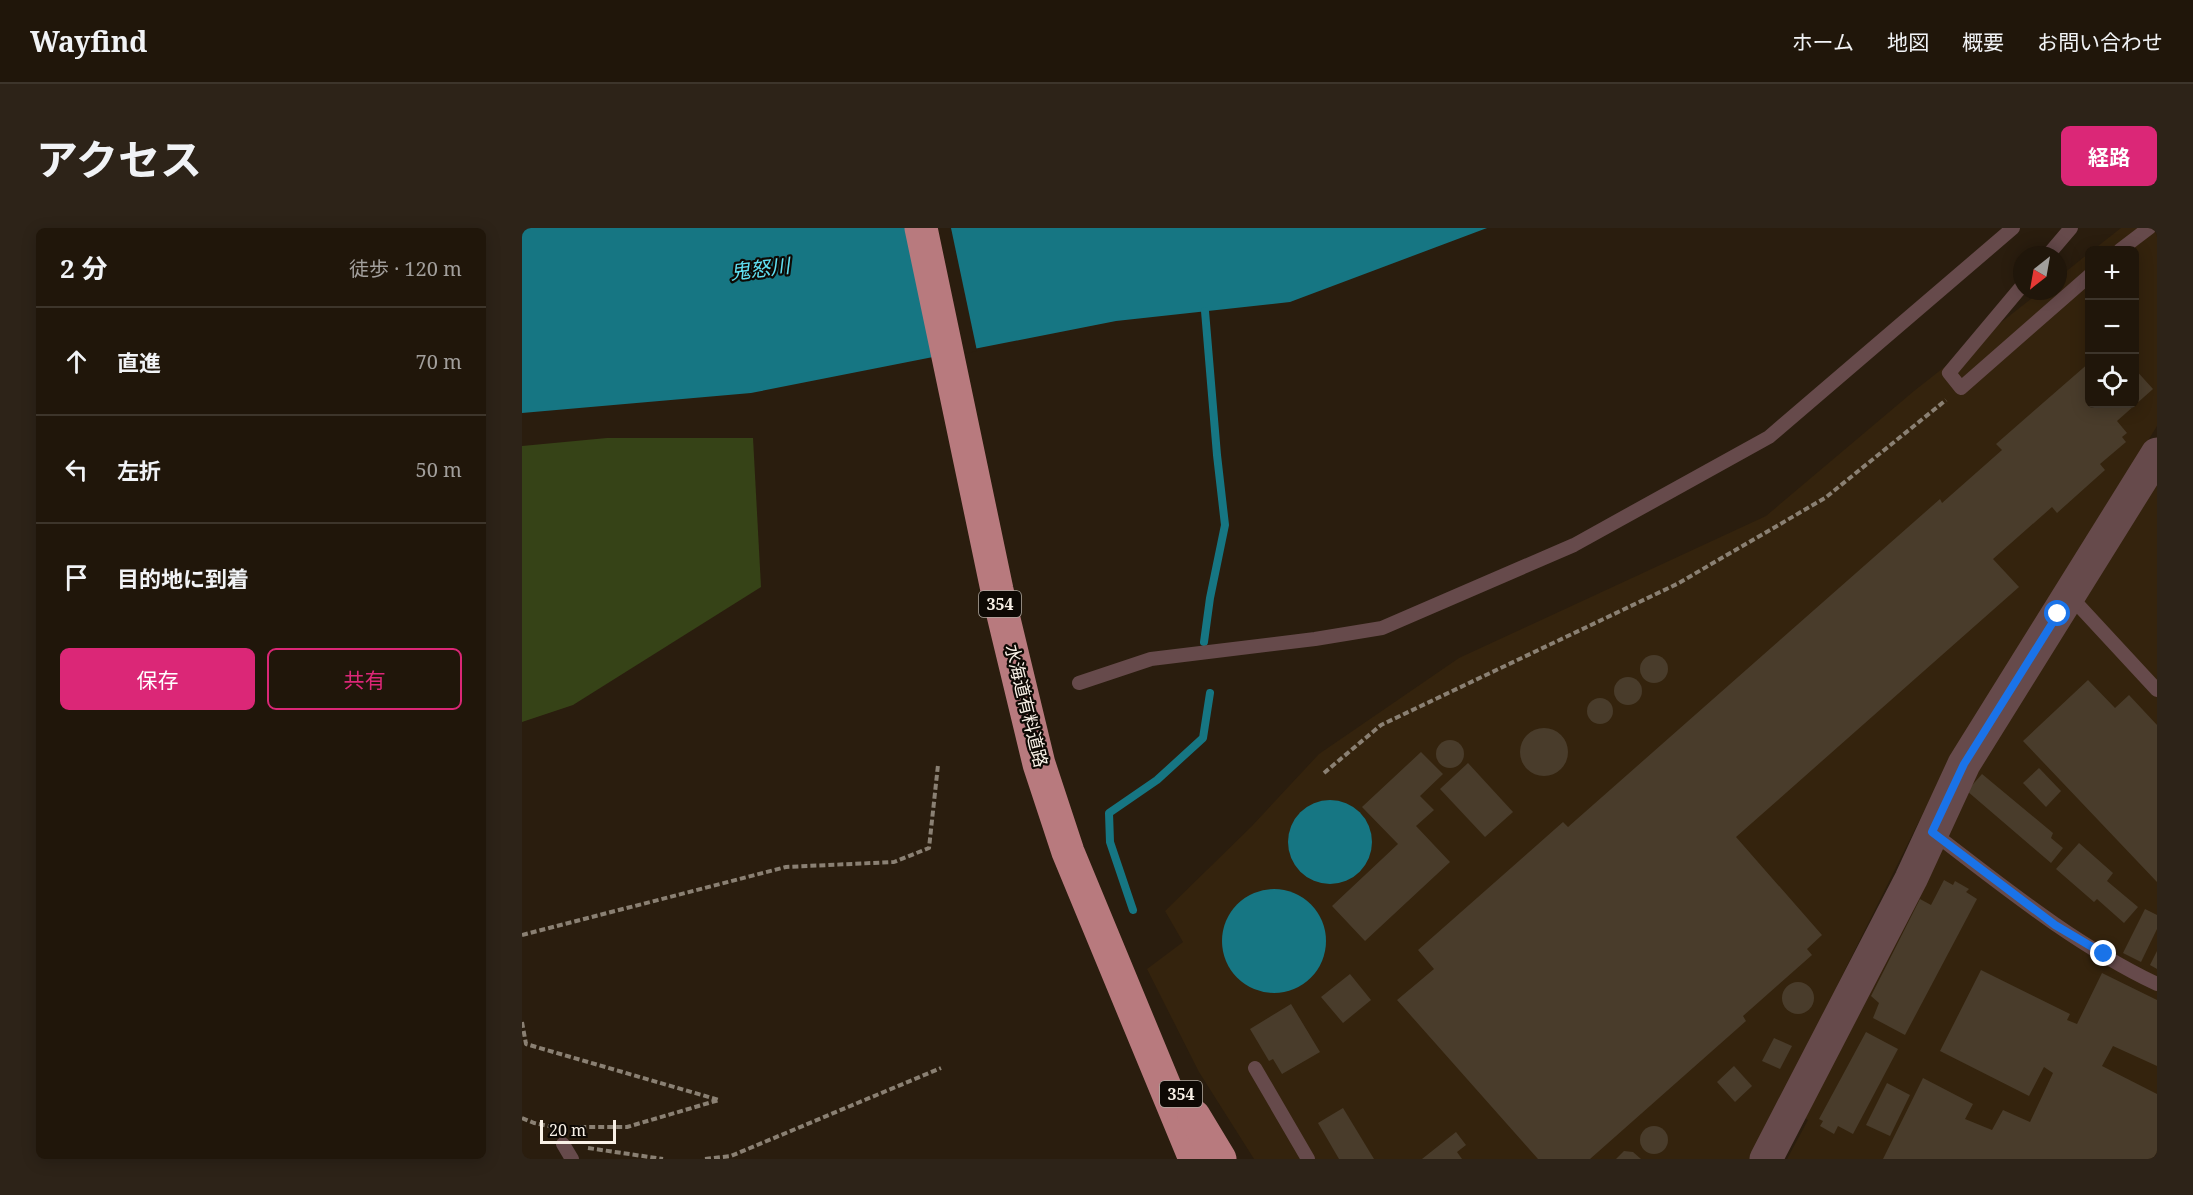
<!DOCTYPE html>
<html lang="ja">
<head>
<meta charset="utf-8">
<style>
  body { margin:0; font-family:"Noto Serif","Noto Sans JP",serif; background:#2d2318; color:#f1f3f6 }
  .controls { position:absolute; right:18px; top:18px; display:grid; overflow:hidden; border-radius:9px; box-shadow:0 3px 15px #0003 }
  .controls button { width:54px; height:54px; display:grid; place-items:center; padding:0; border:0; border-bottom:2px solid #3d352b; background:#20160a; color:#f1f3f6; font:30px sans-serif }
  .compass { position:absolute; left:1491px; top:18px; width:54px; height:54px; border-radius:50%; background:#20160a; box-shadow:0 3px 15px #0003; rotate:211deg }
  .scale { position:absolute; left:18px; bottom:15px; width:76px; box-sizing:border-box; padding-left:6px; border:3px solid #f9f1e7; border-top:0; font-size:16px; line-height:21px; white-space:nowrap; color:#f9f1e7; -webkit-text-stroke:4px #0e0904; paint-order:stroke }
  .stop { position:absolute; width:18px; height:18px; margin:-14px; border:4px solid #1a73e8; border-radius:50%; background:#fff }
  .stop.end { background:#1a73e8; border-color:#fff; box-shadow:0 2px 6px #0008 }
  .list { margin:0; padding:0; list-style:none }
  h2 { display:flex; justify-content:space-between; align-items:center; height:78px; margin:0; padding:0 24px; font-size:26px }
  h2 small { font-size:20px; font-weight:400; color:#a29f9c }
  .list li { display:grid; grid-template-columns:39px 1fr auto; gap:18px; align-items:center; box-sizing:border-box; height:108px; padding:0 24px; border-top:2px solid #3d352b }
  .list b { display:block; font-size:22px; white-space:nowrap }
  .list em { font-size:20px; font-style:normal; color:#a29f9c }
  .actions { display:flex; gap:12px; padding:18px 24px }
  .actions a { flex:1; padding:14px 0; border:2px solid #db2777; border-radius:9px; text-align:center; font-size:21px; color:#db2777 }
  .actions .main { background:#db2777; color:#fff }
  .icon { flex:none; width:33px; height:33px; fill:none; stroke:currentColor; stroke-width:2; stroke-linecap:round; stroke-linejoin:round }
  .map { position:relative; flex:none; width:1635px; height:931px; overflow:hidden; border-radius:9px }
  header { display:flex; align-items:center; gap:36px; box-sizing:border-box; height:84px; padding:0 30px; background:#20160a; border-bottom:2px solid #3d352b }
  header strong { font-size:28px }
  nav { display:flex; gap:33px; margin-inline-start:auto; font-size:21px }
  .intro { display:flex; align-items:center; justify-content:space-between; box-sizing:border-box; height:144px; padding:0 36px }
  h1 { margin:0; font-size:42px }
  .button { padding:15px 27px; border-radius:9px; background:#db2777; color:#fff; font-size:21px; font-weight:700 }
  main { display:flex; gap:36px; padding:0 36px }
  aside { flex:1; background:#20160a; border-radius:9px; box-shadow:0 3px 15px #0003 }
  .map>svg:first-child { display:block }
  .built { fill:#34230d }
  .green { fill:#364317 }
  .water { fill:#167683 }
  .pier { fill:#2a1d0e }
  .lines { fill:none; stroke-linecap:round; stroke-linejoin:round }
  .stream { stroke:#167683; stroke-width:8 }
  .building { fill:#493c2b }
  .path { stroke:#8a8073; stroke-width:4; stroke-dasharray:6 3; stroke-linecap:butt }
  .service { stroke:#664a4b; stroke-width:14 }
  .tertiary { stroke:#664a4b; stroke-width:33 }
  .trunk { stroke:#b87a7e; stroke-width:33 }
  .route { stroke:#1a73e8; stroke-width:8 }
  .labels { text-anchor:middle; stroke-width:4.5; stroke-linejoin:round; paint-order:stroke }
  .shield { fill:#0e0904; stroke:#b2aba3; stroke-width:1.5 }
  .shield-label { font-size:16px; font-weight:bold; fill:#f9f1e7 }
  .street-label { font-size:18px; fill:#f9f1e7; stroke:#0e0904 }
  .water-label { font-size:20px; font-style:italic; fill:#61e0f3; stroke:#0e0904 }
</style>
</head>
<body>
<header>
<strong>Wayfind</strong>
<nav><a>ホーム</a><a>地図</a><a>概要</a><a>お問い合わせ</a></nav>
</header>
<div class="intro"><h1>アクセス</h1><a class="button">経路</a></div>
<main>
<aside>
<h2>2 分<small>徒歩 · 120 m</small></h2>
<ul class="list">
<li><svg class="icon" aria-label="ahead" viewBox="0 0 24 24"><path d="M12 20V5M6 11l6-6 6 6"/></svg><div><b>直進</b></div><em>70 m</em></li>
<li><svg class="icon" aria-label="left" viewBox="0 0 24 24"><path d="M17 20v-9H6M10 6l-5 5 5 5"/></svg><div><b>左折</b></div><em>50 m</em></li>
<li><svg class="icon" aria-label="arrive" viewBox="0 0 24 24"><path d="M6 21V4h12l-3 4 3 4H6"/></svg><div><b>目的地に到着</b></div></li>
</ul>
<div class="actions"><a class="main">保存</a><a>共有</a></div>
</aside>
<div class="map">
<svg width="1635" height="931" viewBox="0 0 1635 931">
  <rect width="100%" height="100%" fill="#2a1d0e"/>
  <!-- built -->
  <g class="built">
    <polygon points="1599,0 1635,0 1635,198 1418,551 1229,931 732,931 677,844 625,741 661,714 643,683 729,599 797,526 937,430 1244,288 1392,163 1519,63 1536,63 1536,50 1567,25 1568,176 1612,176 1612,22 1571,22"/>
    <polygon points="1635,249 1635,931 1265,931 1286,892 1280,886 1455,536"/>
  </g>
  <!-- green -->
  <polygon class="green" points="85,210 231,210 239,359 51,477 0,494 0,218"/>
  <!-- water -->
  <g class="water">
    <polygon points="0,0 965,0 768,74 594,93 229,165 0,185"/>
    <circle cx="808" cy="614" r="42"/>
    <circle cx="752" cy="713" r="52"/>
  </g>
  <!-- pier -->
  <polygon class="pier" points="384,0 429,0 455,123 412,132"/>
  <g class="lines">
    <!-- stream -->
    <g class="stream">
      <polyline points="682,414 688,370 703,297 695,227 683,83"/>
      <polyline points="611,682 588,614 587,585 635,552 681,510 688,465"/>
    </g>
  </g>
  <!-- building -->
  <g class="building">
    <polygon points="1568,134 1568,176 1612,176 1612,140 1631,161 1595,193 1605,205 1600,209 1604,214 1578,236 1583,242 1535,285 1530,279 1471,331 1497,359 1214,609 1300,707 1285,721 1290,727 1221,788 1224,793 1068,931 1016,931 875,772 912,741 896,722 1041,594 1046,599 1418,271 1420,275 1480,222 1474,216"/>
    <circle cx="1132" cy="441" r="14"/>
    <circle cx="1106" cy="463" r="14"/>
    <polygon points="1566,452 1593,480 1607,467 1635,497 1635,654 1501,513"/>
    <circle cx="1078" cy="483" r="13"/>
    <circle cx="1022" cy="524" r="24"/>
    <circle cx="928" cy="526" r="14"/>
    <polygon points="899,524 921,546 898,568 912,582 894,598 928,634 843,713 810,678 876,616 840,579"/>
    <polygon points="946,535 991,584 963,609 918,561"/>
    <polygon points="1517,540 1539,563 1524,579 1501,555"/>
    <polygon points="1460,546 1531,605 1529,610 1541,620 1529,635 1445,563"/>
    <polygon points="1557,615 1591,645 1585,653 1616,679 1602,695 1575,671 1572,674 1534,641"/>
    <polygon points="1422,652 1431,657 1433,653 1447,661 1444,664 1455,671 1383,807 1351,790 1357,775 1349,768 1398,671 1409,677"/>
    <polygon points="1623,681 1635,687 1635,701 1619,734 1601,725"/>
    <polygon points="1635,723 1635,741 1628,737"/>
    <polygon points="1459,742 1548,786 1545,792 1555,796 1580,745 1635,772 1635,838 1591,818 1580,838 1635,866 1635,931 1361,931 1401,850 1451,876 1443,891 1470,902 1481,882 1508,894 1531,845 1522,839 1507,868 1418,823"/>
    <polygon points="828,746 849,772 821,795 799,769"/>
    <circle cx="1276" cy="770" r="16"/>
    <polygon points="769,776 798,824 760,846 751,831 747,833 728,801"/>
    <polygon points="1344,804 1376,821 1331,906 1316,898 1312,906 1298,898 1301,893 1297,891"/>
    <polygon points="1252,810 1270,818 1258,841 1240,833"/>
    <polygon points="1212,838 1230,858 1213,874 1195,854"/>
    <polygon points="1365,855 1388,867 1368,908 1344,897"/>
    <polygon points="821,880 852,931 817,931 796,895"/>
    <circle cx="1132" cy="912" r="14"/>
    <polygon points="934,904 944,917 935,924 940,931 900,931"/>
    <polygon points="1102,923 1111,924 1119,931 1094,931"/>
  </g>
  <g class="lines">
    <!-- path -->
    <g class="path">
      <polyline points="802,545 859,497 1155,356 1303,270 1424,172"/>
      <polyline points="0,707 264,639 372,634 407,620 416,537"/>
      <polyline points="0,794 4,816 197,872 105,899 50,899"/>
      <polyline points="0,890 12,895 31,899"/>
      <polyline points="66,920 141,931"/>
      <polyline points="183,931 209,928 419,840"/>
    </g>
    <!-- service -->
    <g class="service">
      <polyline points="1598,22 1627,0"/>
      <polyline points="1526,27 1549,0"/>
      <polyline points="1500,58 1427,145 1439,160 1568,47"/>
      <polyline points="1547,367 1635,462"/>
      <polyline points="557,455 629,431 793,411 860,400 1052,317 1247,209 1491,0"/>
      <path d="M1410,604C1482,659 1553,717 1635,756"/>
      <polyline points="733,840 786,931"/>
      <polyline points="41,916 50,931"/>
    </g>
    <!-- tertiary -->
    <polyline class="tertiary" points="1244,931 1389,651 1442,536 1635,226"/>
    <!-- trunk -->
    <g class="trunk">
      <polyline points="399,0 475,362 517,536 546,624 673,931"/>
      <polyline points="672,888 698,931"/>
    </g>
  </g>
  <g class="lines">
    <!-- route -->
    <polyline class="route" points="1536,386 1442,536 1410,604 1533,697 1582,726"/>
  </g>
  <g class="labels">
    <!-- shield labels -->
    <g class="shield">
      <rect x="457" y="363" width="42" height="26" rx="4.5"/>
      <rect x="638" y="853" width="42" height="26" rx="4.5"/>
    </g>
    <g class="shield-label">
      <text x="478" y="382">354</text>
      <text x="659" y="872">354</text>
    </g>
    <!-- street labels -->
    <g class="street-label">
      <text transform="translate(504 478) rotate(76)" y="6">水海道有料道路</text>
    </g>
    <!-- water labels -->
    <g class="water-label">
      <text transform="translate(238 41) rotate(-7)" y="7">鬼怒川</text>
    </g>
  </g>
</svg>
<div class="controls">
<button>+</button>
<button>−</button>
<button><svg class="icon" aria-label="locate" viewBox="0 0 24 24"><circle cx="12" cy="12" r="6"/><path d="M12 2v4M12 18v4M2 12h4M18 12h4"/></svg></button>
</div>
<svg class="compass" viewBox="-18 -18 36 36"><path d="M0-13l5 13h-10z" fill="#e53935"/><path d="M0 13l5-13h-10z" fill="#a29f9c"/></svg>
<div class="scale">20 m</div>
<div class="stop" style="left:1536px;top:386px"></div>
<div class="stop end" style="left:1582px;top:726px"></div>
</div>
</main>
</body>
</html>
